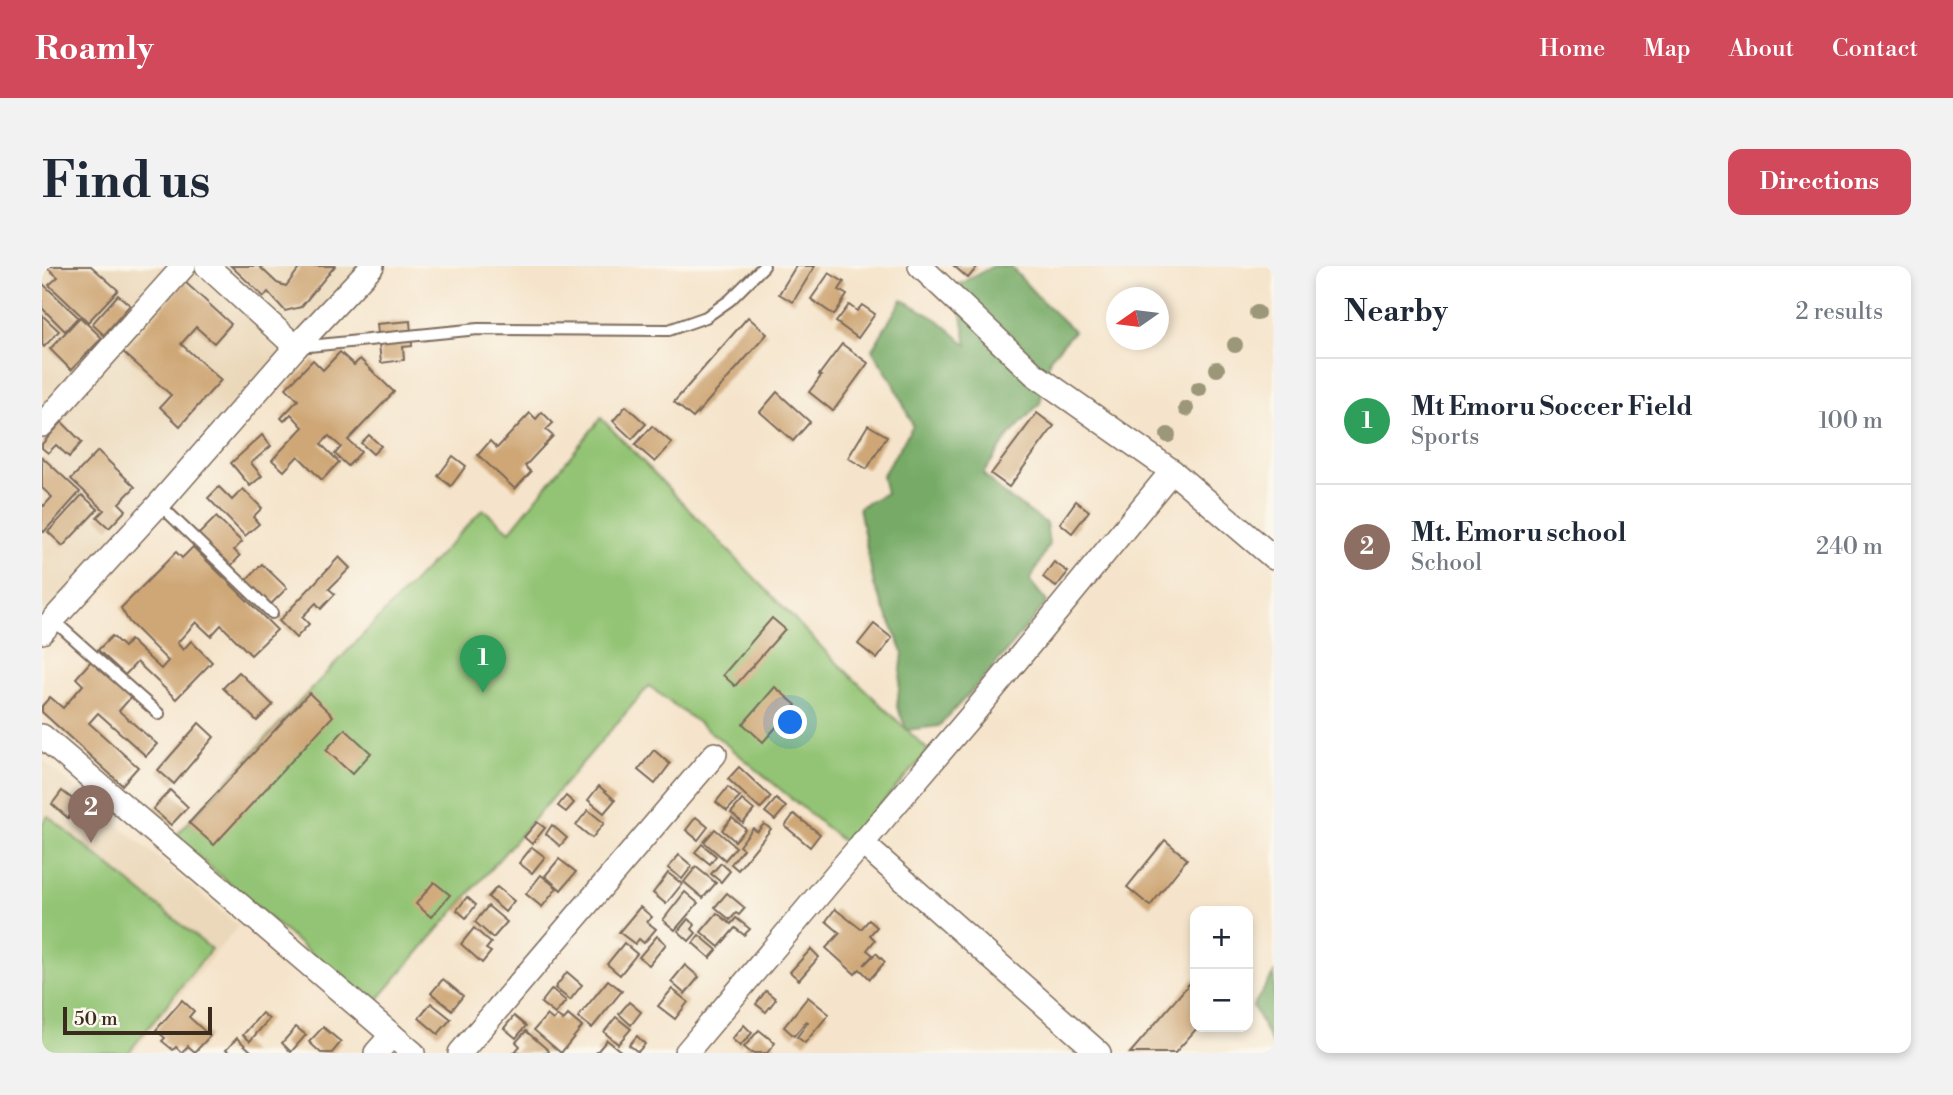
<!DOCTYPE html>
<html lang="en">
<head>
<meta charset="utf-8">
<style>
  body { margin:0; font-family:"Libre Bodoni",serif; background:#f2f2f3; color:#1f2937 }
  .controls { position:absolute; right:21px; bottom:21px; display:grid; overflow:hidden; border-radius:14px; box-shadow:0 4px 10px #0003 }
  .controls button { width:63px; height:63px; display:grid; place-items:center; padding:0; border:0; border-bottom:2px solid #e0e1e3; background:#fff; color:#1f2937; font:35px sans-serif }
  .compass { position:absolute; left:1064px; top:21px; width:63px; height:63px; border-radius:50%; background:#fff; box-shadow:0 4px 10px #0003; rotate:256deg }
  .scale { position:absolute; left:21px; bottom:18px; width:149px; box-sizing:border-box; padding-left:7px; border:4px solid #3b2a1e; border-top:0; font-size:19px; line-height:24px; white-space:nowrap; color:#3b2a1e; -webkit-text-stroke:5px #fbf7ec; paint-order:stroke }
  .you { position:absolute; left:749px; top:457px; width:24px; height:24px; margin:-18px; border:5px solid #fff; border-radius:50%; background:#1a73e8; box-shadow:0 0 0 10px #1a73e833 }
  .badge { display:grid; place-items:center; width:46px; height:46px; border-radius:50%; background:#d1495b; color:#fff; font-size:23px; font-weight:700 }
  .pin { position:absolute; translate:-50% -58px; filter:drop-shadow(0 2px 4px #0008) }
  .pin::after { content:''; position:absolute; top:37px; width:24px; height:21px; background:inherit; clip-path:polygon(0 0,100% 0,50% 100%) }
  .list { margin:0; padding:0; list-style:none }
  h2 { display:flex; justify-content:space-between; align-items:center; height:91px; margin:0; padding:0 28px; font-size:30px }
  h2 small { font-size:23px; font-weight:400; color:#747a83 }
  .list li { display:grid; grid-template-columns:46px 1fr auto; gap:21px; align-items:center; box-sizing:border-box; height:126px; padding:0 28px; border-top:2px solid #e0e1e3 }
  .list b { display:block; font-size:26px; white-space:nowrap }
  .list p { margin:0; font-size:23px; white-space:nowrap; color:#747a83 }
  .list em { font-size:23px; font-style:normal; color:#747a83 }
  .map { position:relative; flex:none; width:1232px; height:787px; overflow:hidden; border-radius:14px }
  header { display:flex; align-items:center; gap:42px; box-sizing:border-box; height:98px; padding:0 35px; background:#d1495b; color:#fff }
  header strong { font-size:33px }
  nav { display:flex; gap:38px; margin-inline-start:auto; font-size:24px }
  .intro { display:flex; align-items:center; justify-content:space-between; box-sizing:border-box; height:168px; padding:0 42px }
  h1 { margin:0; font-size:49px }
  .button { padding:18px 32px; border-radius:14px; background:#d1495b; color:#fff; font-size:24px; font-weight:700 }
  main { display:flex; gap:42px; padding:0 42px }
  aside { flex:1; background:#fff; border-radius:14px; box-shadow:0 4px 10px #0003 }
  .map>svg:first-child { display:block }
  .built { fill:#ebd8ba }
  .green { fill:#93c475; stroke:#67774a; stroke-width:2 }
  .forest { fill:#76aa66; stroke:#586a42; stroke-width:2 }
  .building { fill:#cfa777 }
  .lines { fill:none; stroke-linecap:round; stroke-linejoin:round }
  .service-casing { stroke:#7c6b5b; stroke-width:14 }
  .minor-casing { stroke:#7c6b5b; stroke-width:26 }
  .service { stroke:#fff; stroke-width:10 }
  .minor { stroke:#fff; stroke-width:23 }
  .tree { fill:#9d977a }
</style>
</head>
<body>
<header>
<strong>Roamly</strong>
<nav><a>Home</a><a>Map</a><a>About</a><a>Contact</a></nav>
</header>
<div class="intro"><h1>Find us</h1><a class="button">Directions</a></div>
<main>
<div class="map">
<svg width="1232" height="787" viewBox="0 0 1232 787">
  <rect width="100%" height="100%" fill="#fbf7ec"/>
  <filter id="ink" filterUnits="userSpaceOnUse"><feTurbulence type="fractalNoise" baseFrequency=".0143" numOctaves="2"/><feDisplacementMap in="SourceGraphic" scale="14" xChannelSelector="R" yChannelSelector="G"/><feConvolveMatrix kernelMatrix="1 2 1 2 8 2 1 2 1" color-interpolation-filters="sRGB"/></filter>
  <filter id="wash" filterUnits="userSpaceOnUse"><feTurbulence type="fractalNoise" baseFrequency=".00686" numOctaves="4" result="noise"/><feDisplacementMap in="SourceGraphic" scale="28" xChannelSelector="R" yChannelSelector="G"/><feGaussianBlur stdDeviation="1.57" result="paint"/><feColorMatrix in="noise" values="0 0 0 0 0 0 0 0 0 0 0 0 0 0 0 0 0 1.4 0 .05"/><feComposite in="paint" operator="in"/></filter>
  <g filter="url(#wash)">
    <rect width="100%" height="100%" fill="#f5e4cb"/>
    <!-- built -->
    <g class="built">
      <polygon points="0,0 349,0 0,347"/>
      <polygon points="0,494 196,660 91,787 0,787"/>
    </g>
    <!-- green -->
    <g class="green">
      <polygon points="559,152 786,388 887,485 803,577 679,474 607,420 330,740 133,571 273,419 441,243 468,265"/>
      <polygon points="6,550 169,683 86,787 0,787 0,557"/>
    </g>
    <!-- forest -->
    <g class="forest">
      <polygon points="951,0 968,0 998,33 1032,65 1008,92 998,137 966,171 941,208 962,228 1004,257 1007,278 988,315 1005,336 948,405 897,460 865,464 855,441 861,386 832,319 817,241 844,227 840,210 871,160 852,118 830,84 860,33 896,54 925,79 915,20"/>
      <polygon points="1232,707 1232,782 1211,740"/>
    </g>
    <g id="blocks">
      <!-- building -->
      <g class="building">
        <polygon points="3,0 49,0 76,24 46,56 7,19 16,11"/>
        <polygon points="189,0 217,0 235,17 244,20 259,0 293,0 259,41 243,45 226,26 222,31"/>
        <polygon points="754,0 773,0 751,36 737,28"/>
        <polygon points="912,0 936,0 926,12"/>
        <polygon points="787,7 802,16 797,24 805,29 792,49 769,33"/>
        <polygon points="143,16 189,58 172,77 154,61 139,78 179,114 138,160 118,141 129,129 81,86"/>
        <polygon points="0,17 36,51 23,65 0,42"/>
        <polygon points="76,29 88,39 62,69 50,58"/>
        <polygon points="807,39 815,45 820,39 833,48 816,72 794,56"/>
        <polygon points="0,49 17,65 2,81 0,78"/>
        <polygon points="38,51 60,72 29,104 8,83"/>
        <polygon points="706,51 725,68 651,152 632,136"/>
        <polygon points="368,55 370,80 361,81 362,94 339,97 335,58"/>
        <polygon points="800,78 826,97 791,145 767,126 779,110 777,109"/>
        <polygon points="298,86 312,99 318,93 352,126 306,174 319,186 306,200 293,188 299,181 287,170 279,178 297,196 280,214 256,190 242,205 230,194 261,161 249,148 242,155 239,152 256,134 244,122 271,94 281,104"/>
        <polygon points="735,126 768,156 751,175 718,146"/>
        <polygon points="584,140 604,158 590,173 571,155"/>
        <polygon points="500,146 511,157 504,164 511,170 483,200 489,206 473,223 436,189 448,175 455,182 488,147 494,153"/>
        <polygon points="995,147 1012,160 967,221 949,208"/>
        <polygon points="20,156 40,176 27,191 14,179 6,187 0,182 0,178"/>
        <polygon points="826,159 845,170 825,203 806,192"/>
        <polygon points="610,160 630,177 613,196 593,179"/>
        <polygon points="220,169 229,180 209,197 220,210 208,220 189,197"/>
        <polygon points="327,169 339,180 331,188 319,177"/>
        <polygon points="56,185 93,221 77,237 84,244 67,262 55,251 62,244 29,213"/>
        <polygon points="411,190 424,200 409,220 396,210"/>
        <polygon points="0,191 38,226 2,266 0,264 0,238 2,240 10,231 0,222"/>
        <polygon points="177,221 190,234 201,223 220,242 211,251 217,258 203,270 166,232"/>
        <polygon points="40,229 56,243 21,280 6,266"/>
        <polygon points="1034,235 1047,245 1030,267 1018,257"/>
        <polygon points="174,251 200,276 192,284 198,290 186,303 154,271"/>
        <polygon points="151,281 235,364 209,389 179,359 169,370 154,356 135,377 141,384 149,375 170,396 134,433 95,396 83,409 56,384 70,370 82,381 88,374 119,403 126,395 87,356 79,342 134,286 140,292"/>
        <polygon points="297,291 308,302 287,323 293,328 279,343 274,337 260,351 267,358 254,372 237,355"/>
        <polygon points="1012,296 1026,306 1014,321 1001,311"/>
        <polygon points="220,298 245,322 229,338 204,314"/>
        <polygon points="730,352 743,363 693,420 681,409"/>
        <polygon points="832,358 850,372 835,393 816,378"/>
        <polygon points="50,394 90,430 77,445 115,478 104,490 56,447 47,457 96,501 80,519 0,446 0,440 8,431 21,442 41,419 34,412"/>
        <polygon points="197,406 231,439 215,455 181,422"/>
        <polygon points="733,421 754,439 721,476 701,458"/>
        <polygon points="267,427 291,450 172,579 147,557"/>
        <polygon points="157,457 172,471 132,518 116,504"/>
        <polygon points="303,463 329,487 310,508 284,484"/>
        <polygon points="612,484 628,498 613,518 596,504"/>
        <polygon points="697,501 729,531 718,543 686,513"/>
        <polygon points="557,520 573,534 562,547 546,534"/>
        <polygon points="686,521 698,531 685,545 674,536"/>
        <polygon points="128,524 146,541 129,559 111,543"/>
        <polygon points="20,525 37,538 26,552 10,538"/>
        <polygon points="524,530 532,537 524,546 516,540"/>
        <polygon points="734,533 744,541 733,554 723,546"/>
        <polygon points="700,534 712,544 701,557 689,547"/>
        <polygon points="546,544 562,557 550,572 534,559"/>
        <polygon points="752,548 778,568 768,581 743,560"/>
        <polygon points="654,551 666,561 656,574 644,564"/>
        <polygon points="690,552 704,563 693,575 680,564"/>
        <polygon points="495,556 503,562 490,578 482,571"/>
        <polygon points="722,558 729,563 696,604 689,598 701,583 697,580 711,562 715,566"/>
        <polygon points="510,559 525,572 518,580 504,568"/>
        <polygon points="673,563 694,581 683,594 662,576"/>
        <polygon points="1123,574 1145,593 1108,640 1085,621"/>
        <polygon points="660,578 674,590 668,598 653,586"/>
        <polygon points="490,581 503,591 490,607 477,597"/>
        <polygon points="637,589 650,600 640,613 626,602"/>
        <polygon points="517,593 534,606 519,624 503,610"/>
        <polygon points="679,597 688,605 679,616 669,608"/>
        <polygon points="654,601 674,617 661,632 642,616"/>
        <polygon points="626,607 640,618 624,638 611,627"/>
        <polygon points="499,609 515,622 500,641 484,628"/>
        <polygon points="392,616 408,629 389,651 374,638"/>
        <polygon points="455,621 472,635 463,646 446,631"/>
        <polygon points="643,626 656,637 633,664 621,654"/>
        <polygon points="685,627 703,642 697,649 694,647 688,654 673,641"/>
        <polygon points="425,631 434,639 424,652 415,644"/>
        <polygon points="446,640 465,656 451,672 433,656"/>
        <polygon points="598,641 610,651 605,656 614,663 602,677 597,673 593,678 577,666"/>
        <polygon points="793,643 819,663 827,654 835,661 828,669 833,674 825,684 831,689 822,699 834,687 843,696 828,713 818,703 813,708 784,682 798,667 784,655"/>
        <polygon points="675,647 689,658 694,652 708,663 702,669 693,662 677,681 659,666"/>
        <polygon points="646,653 653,659 650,663 654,667 647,675 636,665"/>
        <polygon points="432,662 449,677 444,683 449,686 440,697 419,678"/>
        <polygon points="657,669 675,684 668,692 651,677"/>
        <polygon points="615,670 624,678 607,699 597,691"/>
        <polygon points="582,677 595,688 578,709 565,698"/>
        <polygon points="769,683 777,691 757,714 748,706"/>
        <polygon points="643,699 657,711 643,728 629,716"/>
        <polygon points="525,706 540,719 528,734 513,722"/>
        <polygon points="1153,711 1153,761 1156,761 1133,787 1088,787"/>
        <polygon points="401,713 421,730 410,744 389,727"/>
        <polygon points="566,714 580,725 550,762 536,751"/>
        <polygon points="510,723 524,735 513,748 499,737"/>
        <polygon points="630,723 646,736 633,753 616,740"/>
        <polygon points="724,725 734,733 724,746 714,738"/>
        <polygon points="766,731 787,748 763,777 755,771 766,756 764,755 752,770 742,761"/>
        <polygon points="140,734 152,745 147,751 168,770 153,786 146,780 140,787 134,781 131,784 120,775 123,772 114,764"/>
        <polygon points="587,736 599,746 589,759 577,748"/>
        <polygon points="389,737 409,753 396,768 377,752"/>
        <polygon points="220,747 227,753 208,775 201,769"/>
        <polygon points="505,749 511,754 515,750 521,755 526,749 540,761 519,787 492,764"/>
        <polygon points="472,750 484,760 474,772 462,762"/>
        <polygon points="574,751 589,763 576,778 562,766"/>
        <polygon points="702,759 710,767 698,780 690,773"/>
        <polygon points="254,761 264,769 249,786 240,777"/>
        <polygon points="281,761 299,776 290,787 279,787 267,776"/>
        <polygon points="717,764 733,777 725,787 709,787 702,781"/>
        <polygon points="484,765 507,785 506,787 472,787 478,780 474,776"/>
        <polygon points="595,770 603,778 596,786 587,779"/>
        <polygon points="195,772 211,787 188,787 184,784"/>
        <polygon points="565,774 581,787 554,787"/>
      </g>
    </g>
  </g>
  <g filter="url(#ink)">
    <use href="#blocks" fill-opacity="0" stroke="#7c6b5b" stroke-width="2"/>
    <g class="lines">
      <!-- service casing -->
      <g class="service-casing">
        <g id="service">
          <polyline points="257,81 436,63 627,64 664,51 688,34 722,0"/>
          <polyline points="117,238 230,347"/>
          <polyline points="11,354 117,448"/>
        </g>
      </g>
      <!-- minor casing -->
      <g class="minor-casing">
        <g id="minor">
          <polyline points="165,0 254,81"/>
          <polyline points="0,159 142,0"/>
          <polyline points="1130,205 1232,292"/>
          <polyline points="0,366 117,238 254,81 330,0"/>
          <polyline points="0,470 371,787"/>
          <polyline points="820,577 1057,787"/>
          <polyline points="334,787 350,769"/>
          <polyline points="418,787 673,488"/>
          <polyline points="644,787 801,600 934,444 1130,205 992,108 878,0"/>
        </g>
      </g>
      <!-- service -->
      <use href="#service" class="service"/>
      <!-- minor -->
      <use href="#minor" class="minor"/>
    </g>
    <!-- trees -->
    <g class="tree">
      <circle cx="1215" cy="47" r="8"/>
      <circle cx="1193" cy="79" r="8"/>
      <circle cx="1175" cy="103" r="8"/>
      <circle cx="1157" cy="123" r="8"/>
      <circle cx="1144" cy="143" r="8"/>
      <circle cx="1126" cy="169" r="8"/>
    </g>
  </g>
</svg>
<div class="controls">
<button>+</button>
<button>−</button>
</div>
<svg class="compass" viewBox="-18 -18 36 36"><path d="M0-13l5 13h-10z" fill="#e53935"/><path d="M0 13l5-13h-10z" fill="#747a83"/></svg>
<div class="scale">50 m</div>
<div class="you"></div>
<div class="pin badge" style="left:441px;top:427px;background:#2e9e5b">1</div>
<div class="pin badge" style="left:49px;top:577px;background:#8d6e63">2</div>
</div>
<aside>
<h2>Nearby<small>2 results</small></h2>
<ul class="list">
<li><span class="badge" style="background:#2e9e5b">1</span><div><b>Mt Emoru Soccer Field</b><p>Sports</p></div><em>100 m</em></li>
<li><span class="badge" style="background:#8d6e63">2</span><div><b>Mt. Emoru school</b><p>School</p></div><em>240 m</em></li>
</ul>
</aside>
</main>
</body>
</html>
